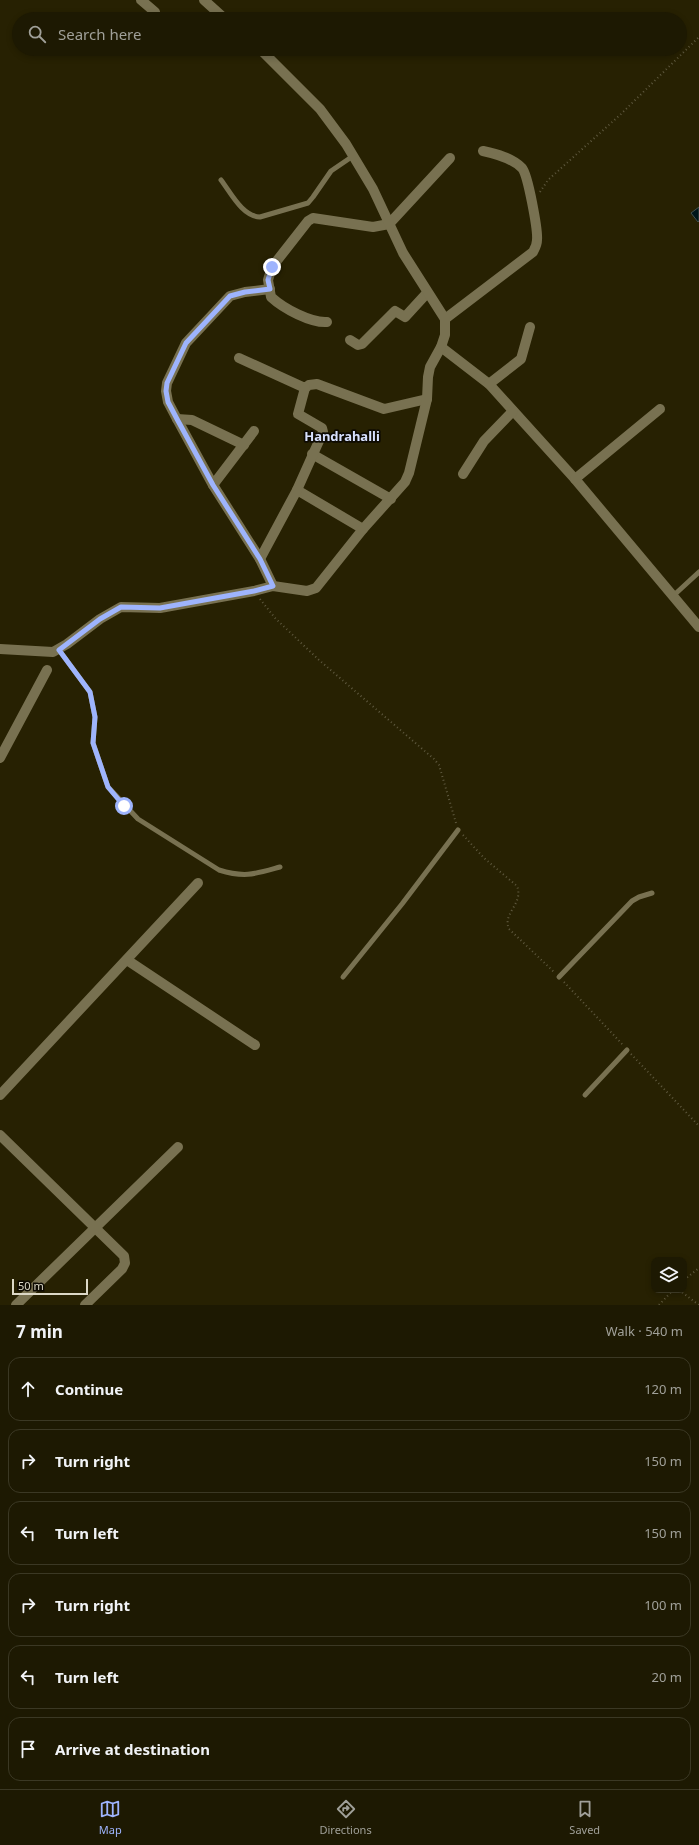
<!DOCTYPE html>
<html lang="en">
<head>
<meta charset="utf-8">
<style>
  body { margin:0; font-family:"Noto Sans",sans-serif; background:#2a2611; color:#f1f3f6 }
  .controls { position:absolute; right:12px; bottom:12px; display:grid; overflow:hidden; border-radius:8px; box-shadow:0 2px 6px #0003 }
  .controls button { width:36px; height:36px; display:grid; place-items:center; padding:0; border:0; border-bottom:1px solid #3b3824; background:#1d1902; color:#f1f3f6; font:20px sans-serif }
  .scale { position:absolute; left:12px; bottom:10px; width:76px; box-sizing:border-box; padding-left:4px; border:2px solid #dcd8c7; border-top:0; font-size:11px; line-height:14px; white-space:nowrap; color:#dcd8c7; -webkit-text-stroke:3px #0d0a02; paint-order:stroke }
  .stop { position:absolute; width:12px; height:12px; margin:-9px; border:3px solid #9eb4fd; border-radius:50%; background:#fff }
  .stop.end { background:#9eb4fd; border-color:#fff; box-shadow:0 1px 4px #0008 }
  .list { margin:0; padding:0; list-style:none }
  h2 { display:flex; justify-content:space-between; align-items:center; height:52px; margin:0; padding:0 16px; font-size:17px }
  h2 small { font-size:13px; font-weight:400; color:#a0a099 }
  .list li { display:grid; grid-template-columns:26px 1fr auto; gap:12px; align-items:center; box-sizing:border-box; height:64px; margin:0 8px 8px; padding:0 8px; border:1px solid #3b3824; border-radius:12px }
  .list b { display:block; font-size:15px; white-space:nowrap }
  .list em { font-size:13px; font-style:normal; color:#a0a099 }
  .icon { flex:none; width:22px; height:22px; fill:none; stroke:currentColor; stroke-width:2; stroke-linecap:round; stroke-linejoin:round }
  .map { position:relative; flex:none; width:699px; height:1305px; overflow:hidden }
  .search { position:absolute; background:#1d1902; box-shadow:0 2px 6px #0003; left:12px; right:12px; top:12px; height:44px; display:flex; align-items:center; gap:10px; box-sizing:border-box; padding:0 14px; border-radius:22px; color:#a0a099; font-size:15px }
  .sheet { height:484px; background:#1d1902 }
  nav { display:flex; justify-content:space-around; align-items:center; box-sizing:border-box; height:56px; border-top:1px solid #3b3824; background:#1d1902; font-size:11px; color:#a0a099 }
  nav a { display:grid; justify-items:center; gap:2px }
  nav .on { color:#9eb4fd }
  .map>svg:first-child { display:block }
  .water { fill:#00161a; stroke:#42504e }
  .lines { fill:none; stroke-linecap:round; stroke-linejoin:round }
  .path { stroke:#5f593f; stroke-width:2; stroke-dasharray:1 3; stroke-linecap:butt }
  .service { stroke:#787151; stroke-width:5 }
  .minor { stroke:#787151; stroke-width:10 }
  .tertiary { stroke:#787151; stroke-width:10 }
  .route { stroke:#9eb4fd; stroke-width:5 }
  .labels { text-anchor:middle; stroke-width:3.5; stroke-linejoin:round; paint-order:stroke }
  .quarter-label { font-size:13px; font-weight:bold; fill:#d7e0fd; stroke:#0d0a02 }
</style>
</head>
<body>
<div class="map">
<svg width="699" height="1305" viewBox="0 0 699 1305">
  <rect width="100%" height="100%" fill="#272102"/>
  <!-- water -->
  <polygon class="water" points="699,207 699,221 698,222 691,213"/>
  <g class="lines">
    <!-- path -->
    <g class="path">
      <polyline points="540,192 548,180 621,114 699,37"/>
      <polyline points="260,599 275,618 319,660 434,759 439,765 456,823"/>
      <path d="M463,835L484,858L517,886C524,904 502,913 509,929L554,972"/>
      <polyline points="564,982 623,1045"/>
      <polyline points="631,1054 699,1126"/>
      <polyline points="684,1280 699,1268"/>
      <polyline points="679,1290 699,1305"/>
      <polyline points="659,1305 673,1290"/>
    </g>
    <!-- service -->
    <g class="service">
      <path d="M221,180C231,193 242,216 260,217L308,203L313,197L331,171L353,156"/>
      <polyline points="673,596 699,572"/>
      <path d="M59,650L90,692L95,717L93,743L108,787L138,819L219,870C245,878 255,874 280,867"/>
      <polyline points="343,977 402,904 458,830"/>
      <polyline points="559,977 632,901 639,897 652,893"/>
      <polyline points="585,1095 627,1050"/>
    </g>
    <!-- minor -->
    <g class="minor">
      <polyline points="141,0 155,12"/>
      <polyline points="270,289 245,292 230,296 186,343 167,383 166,391 168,402 177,419 213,485 260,559 273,586"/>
      <path d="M445,319L533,252C535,248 537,245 537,240C538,230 528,175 522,168C512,158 497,154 483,151"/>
      <path d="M327,322C311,323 284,309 271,297L268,280L272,267L308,221L313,218L373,227L389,224L450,158"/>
      <polyline points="350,340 358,345 362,344 395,311 405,317 427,293"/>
      <polyline points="441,347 489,384 575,479 699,627"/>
      <polyline points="239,358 305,388 309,385 317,384 384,409 427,399"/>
      <polyline points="489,384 521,359 530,327"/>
      <polyline points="177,419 192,420 244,445"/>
      <polyline points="312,454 391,499"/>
      <polyline points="463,474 484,441 513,411"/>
      <polyline points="575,479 660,409"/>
      <polyline points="213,485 254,431"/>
      <polyline points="297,490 363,529"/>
      <polyline points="260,559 297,490 323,432 322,428 298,414 305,388"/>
      <polyline points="0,758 47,670"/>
      <polyline points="127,960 255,1045"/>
      <polyline points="0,1095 198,883"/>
      <polyline points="0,1135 124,1256 125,1263 122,1269 85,1305"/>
      <polyline points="16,1305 178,1147"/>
    </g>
    <!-- tertiary -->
    <g class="tertiary">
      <polyline points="204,0 225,19"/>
      <polyline points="0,649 53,652 67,644 100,619 121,607 160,608 254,591 273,586 307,591 316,588 363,529 405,482 409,473 427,399 428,377 430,367 441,347 445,335 445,319 403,253 373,189 346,144 320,109 260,49"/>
    </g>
  </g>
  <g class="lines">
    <!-- route -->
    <polyline class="route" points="124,806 108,787 93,743 95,717 90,692 59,650 100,619 121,607 160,608 254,591 273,586 260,559 213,485 177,419 168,402 166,391 167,383 186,343 230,296 245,292 270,289 268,280 272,267"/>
  </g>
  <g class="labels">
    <!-- quarter labels -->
    <g class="quarter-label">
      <text x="342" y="441">Handrahalli</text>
    </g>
  </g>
</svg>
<div class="controls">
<button><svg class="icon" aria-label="layers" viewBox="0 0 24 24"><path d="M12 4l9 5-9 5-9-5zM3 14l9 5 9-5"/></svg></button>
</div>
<div class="scale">50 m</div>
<div class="stop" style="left:124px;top:806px"></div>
<div class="stop end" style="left:272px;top:267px"></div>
<div class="search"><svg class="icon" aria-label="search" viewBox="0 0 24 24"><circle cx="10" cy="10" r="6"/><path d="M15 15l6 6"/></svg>Search here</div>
</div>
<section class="sheet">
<h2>7 min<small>Walk · 540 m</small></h2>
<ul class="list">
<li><svg class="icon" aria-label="ahead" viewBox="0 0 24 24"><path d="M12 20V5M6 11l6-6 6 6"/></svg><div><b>Continue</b></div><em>120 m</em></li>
<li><svg class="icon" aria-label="right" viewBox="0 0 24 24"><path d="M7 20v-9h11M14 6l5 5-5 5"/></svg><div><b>Turn right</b></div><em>150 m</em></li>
<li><svg class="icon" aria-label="left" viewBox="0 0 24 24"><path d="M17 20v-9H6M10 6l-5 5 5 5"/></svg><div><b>Turn left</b></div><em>150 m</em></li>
<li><svg class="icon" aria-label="right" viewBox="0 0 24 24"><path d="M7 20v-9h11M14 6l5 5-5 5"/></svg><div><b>Turn right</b></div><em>100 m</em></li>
<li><svg class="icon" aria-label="left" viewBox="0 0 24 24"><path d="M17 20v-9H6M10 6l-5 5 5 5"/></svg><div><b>Turn left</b></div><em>20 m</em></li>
<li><svg class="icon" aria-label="arrive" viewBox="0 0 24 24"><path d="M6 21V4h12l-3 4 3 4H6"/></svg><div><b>Arrive at destination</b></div></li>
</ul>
</section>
<nav>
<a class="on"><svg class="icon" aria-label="map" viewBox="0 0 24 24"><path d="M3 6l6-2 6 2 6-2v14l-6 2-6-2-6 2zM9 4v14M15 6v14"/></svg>Map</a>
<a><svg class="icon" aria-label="directions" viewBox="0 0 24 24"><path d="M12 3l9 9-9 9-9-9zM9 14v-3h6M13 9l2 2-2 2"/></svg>Directions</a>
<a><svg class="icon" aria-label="saved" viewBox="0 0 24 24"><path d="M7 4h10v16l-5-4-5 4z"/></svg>Saved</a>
</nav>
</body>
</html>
